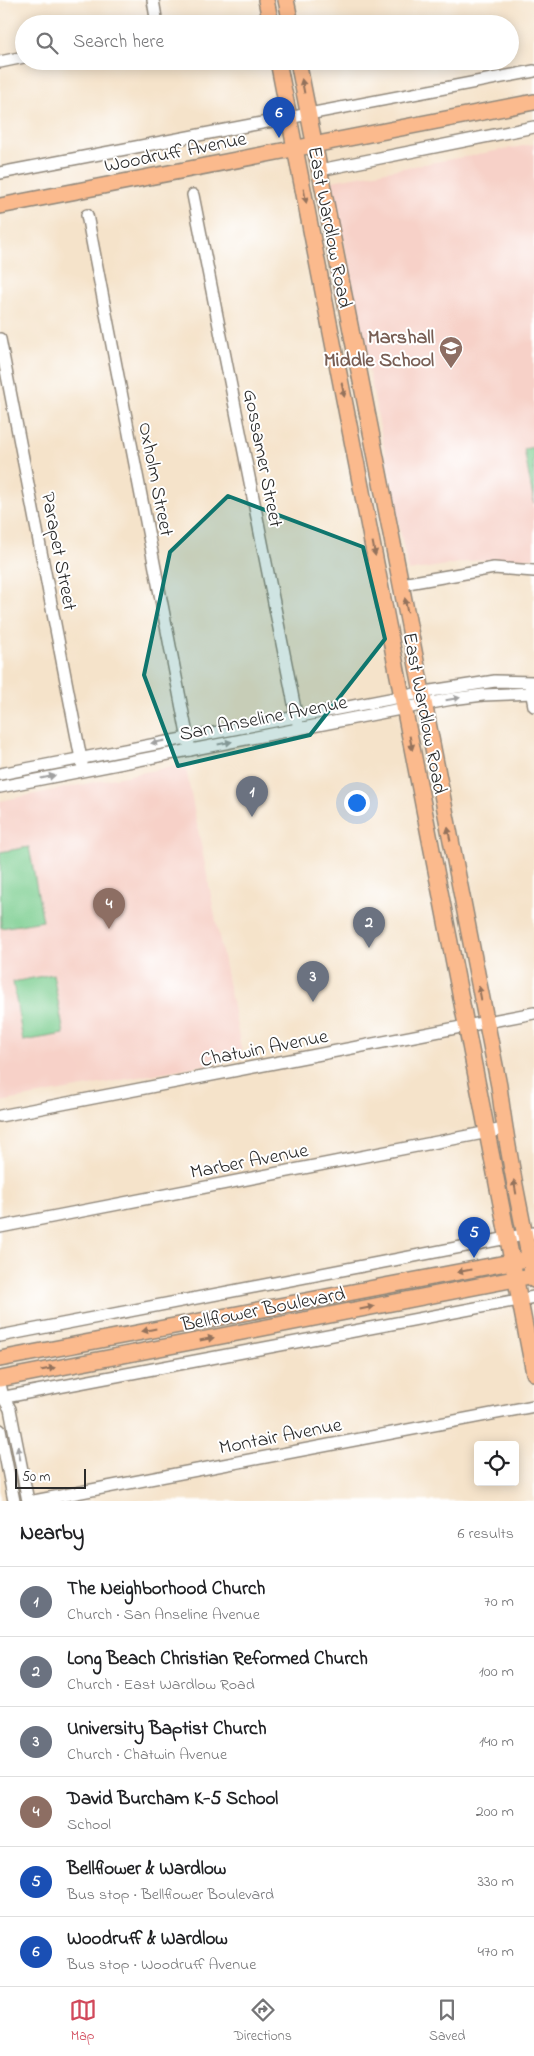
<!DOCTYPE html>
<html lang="en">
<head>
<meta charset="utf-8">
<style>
  body { margin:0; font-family:"Indie Flower",sans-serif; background:#f6f6f6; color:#202124 }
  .controls { position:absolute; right:15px; bottom:15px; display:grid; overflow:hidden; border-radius:5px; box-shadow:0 2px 12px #0003 }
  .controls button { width:45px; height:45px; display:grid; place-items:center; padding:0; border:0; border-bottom:1px solid #e0e0e0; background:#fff; color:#202124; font:25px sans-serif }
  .scale { position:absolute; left:15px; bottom:12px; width:71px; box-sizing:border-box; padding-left:5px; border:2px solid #2b2b2b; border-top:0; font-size:14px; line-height:18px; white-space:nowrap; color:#2b2b2b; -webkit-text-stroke:4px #fff; paint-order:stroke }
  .you { position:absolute; left:356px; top:802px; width:18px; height:18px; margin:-12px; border:4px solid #fff; border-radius:50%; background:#1a73e8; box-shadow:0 0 0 8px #1a73e833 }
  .badge { display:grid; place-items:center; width:32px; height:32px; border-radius:50%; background:#d1495b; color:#fff; font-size:16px; font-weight:700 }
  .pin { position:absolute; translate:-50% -41px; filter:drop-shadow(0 1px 2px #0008) }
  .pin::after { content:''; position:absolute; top:26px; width:18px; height:15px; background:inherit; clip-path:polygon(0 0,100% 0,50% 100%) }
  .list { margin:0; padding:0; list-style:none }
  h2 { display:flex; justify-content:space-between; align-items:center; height:65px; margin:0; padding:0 20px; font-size:21px }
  h2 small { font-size:16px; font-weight:400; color:#757577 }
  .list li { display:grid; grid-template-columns:32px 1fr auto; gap:15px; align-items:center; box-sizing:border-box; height:70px; padding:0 20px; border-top:1px solid #e0e0e0 }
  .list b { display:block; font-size:19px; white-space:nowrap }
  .list p { margin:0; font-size:16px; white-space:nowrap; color:#757577 }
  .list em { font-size:16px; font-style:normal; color:#757577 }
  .icon { flex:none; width:28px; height:28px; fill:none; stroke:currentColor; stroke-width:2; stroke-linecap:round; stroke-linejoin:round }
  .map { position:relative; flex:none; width:534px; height:1501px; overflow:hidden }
  .search { position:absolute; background:#fff; box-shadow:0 2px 12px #0003; left:15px; right:15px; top:15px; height:55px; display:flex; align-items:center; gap:12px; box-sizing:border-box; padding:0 18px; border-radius:28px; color:#757577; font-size:19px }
  .sheet { height:485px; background:#fff }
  nav { display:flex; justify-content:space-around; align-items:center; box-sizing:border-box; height:70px; border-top:1px solid #e0e0e0; background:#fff; font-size:14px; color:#757577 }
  nav a { display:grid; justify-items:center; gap:2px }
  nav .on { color:#d1495b }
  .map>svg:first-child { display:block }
  .built { fill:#f7d1c8 }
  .green { fill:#7bce90; stroke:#537c5e }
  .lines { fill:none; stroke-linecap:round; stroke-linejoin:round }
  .minor-casing { stroke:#90877a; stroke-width:14 }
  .major-casing { stroke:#90877a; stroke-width:18 }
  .minor { stroke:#fff; stroke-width:11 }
  .major { stroke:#fbba8d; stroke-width:15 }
  .oneway { fill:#93725c }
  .oneway2 { fill:#a0a0a0 }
  .marked { fill:#0f766e; fill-opacity:0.2; stroke:#0f766e; stroke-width:4; stroke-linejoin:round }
  .labels { text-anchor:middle; stroke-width:4; stroke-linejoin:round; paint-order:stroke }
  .street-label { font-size:20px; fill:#2b2b2b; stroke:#fff }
  .education-label { font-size:20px; font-weight:bold; fill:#785e54; stroke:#fff; text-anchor:end }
</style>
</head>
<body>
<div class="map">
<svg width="534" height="1501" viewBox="0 0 534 1501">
  <rect width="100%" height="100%" fill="#fff"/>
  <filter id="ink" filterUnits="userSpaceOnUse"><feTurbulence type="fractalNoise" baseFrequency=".02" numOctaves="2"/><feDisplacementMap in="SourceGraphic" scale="10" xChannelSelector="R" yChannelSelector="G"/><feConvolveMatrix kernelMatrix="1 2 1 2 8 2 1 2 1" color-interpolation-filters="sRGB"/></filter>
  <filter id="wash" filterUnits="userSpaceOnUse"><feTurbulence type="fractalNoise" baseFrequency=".0096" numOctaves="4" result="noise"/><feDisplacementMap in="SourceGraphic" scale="20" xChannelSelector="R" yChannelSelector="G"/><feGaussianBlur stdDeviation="1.12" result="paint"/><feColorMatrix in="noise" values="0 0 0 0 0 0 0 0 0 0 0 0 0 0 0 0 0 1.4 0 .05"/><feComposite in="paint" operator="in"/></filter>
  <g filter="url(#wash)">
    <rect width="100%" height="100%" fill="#f5e3ca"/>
    <!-- built -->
    <g class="built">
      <polygon points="534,144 534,558 479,560 408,571 332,181"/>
      <polygon points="185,764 243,1058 0,1102 0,801"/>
    </g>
    <!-- green -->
    <g class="green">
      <polygon points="534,447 534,503 524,449"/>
      <polygon points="29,847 43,921 1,928 0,852"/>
      <polygon points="53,974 64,1034 23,1041 13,982"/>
    </g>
  </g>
  <g filter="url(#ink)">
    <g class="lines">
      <!-- minor casing -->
      <g class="minor-casing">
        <g id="minor">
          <polyline points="153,0 157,24"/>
          <polyline points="0,62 24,57"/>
          <polyline points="320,170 534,127"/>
          <polyline points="0,173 534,71"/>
          <polyline points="193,195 299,729"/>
          <polyline points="87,215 190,750"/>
          <polyline points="0,339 82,764"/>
          <polyline points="402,584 494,568 534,571"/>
          <polyline points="530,685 534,706"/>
          <polyline points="0,774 431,691 495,681 534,682"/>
          <polyline points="0,787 452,699 483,695 534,693"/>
          <polyline points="0,1116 534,1013"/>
          <polyline points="0,1227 504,1129"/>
          <polyline points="0,1336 534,1233"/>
          <polyline points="0,1384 3,1397 10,1409 28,1501"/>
          <polyline points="0,1398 534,1297"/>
          <polyline points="0,1430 14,1501"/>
          <polyline points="34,1501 534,1406"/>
        </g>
      </g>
      <!-- major casing -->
      <g class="major-casing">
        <g id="major">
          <polyline points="266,0 271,24"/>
          <polyline points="286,0 291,24"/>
          <polyline points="278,61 534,1373"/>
          <path d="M298,61C366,403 432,744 499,1086C507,1151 521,1215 534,1280"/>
          <polyline points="0,206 534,102"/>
          <polyline points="0,1359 522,1260"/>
          <polyline points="0,1379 525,1277"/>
        </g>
      </g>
      <!-- minor -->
      <use href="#minor" class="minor"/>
      <!-- major -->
      <use href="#major" class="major"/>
    </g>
    <!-- one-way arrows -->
    <defs><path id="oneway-solid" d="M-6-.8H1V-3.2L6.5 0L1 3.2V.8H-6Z" transform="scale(1.25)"/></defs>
    <g class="oneway">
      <use href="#oneway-solid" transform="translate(303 86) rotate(-101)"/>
      <use href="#oneway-solid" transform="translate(305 196) rotate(79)"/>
      <use href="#oneway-solid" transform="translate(343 390) rotate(79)"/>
      <use href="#oneway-solid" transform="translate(374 549) rotate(79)"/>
      <use href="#oneway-solid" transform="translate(406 605) rotate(-100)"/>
      <use href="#oneway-solid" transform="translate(411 743) rotate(79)"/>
      <use href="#oneway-solid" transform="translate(449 834) rotate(-101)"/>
      <use href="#oneway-solid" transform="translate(480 993) rotate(-101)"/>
      <use href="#oneway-solid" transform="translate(515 1187) rotate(-100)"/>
      <use href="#oneway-solid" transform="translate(464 1271) rotate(169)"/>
      <use href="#oneway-solid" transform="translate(367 1308) rotate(-11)"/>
      <use href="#oneway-solid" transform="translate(149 1330) rotate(169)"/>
      <use href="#oneway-solid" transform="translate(207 1339) rotate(-11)"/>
      <use href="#oneway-solid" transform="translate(48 1369) rotate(-11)"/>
    </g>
    <g class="oneway2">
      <use href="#oneway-solid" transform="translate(453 699) rotate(-10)"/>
      <use href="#oneway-solid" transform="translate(158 742) rotate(169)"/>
      <use href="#oneway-solid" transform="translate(225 743) rotate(-11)"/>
      <use href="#oneway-solid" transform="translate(48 777) rotate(-12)"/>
      <use href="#oneway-solid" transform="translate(19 1453) rotate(-101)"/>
    </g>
  </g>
  <!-- marked area -->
  <path class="marked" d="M228,496L363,547L385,639L310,735L178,766L144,675L170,552Z"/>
  <!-- icons -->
  <defs>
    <g id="school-pin" transform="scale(1.25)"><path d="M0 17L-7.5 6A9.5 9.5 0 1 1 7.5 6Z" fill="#8d6e63" stroke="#fff"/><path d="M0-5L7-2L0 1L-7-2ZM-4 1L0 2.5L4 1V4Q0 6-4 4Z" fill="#fff"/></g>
  </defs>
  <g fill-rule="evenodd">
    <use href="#school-pin" x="451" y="348"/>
  </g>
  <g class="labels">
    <!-- street labels -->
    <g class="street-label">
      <text transform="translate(175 151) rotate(-11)" y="7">Woodruff Avenue</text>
      <text transform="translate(331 227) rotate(79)" y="7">East Wardlow Road</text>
      <text transform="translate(264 458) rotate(79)" y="7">Gossamer Street</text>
      <text transform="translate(157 479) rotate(79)" y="7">Oxholm Street</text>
      <text transform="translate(60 551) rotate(79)" y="7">Parapet Street</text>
      <text transform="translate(426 713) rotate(79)" y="7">East Wardlow Road</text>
      <text transform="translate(263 717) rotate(-11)" y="7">San Anseline Avenue</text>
      <text transform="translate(264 1047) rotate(-11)" y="7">Chatwin Avenue</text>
      <text transform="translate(249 1160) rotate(-11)" y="7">Marber Avenue</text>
      <text transform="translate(263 1308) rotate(-11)" y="7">Bellflower Boulevard</text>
      <text transform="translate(280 1435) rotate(-11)" y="7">Montair Avenue</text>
    </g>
    <!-- education labels -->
    <g class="education-label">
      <text x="434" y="343">Marshall<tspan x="434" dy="23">Middle School</tspan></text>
    </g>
  </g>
</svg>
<div class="controls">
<button><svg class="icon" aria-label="locate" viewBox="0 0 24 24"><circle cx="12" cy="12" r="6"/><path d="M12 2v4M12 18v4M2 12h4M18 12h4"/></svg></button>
</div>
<div class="scale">50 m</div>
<div class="you"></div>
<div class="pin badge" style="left:252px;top:817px;background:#6b7280">1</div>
<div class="pin badge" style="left:369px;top:948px;background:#6b7280">2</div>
<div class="pin badge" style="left:313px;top:1002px;background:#6b7280">3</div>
<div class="pin badge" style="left:109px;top:929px;background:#8d6e63">4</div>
<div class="pin badge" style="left:474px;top:1258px;background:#1a4fb4">5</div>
<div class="pin badge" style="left:279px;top:138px;background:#1a4fb4">6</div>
<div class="search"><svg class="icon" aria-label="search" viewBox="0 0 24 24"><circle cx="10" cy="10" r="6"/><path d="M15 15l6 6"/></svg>Search here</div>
</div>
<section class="sheet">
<h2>Nearby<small>6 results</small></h2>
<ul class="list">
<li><span class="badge" style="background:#6b7280">1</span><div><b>The Neighborhood Church</b><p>Church · San Anseline Avenue</p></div><em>70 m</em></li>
<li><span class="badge" style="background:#6b7280">2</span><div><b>Long Beach Christian Reformed Church</b><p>Church · East Wardlow Road</p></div><em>100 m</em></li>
<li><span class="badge" style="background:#6b7280">3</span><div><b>University Baptist Church</b><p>Church · Chatwin Avenue</p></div><em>140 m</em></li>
<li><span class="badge" style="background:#8d6e63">4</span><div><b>David Burcham K-5 School</b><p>School</p></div><em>200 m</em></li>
<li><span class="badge" style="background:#1a4fb4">5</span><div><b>Bellflower &amp; Wardlow</b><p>Bus stop · Bellflower Boulevard</p></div><em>330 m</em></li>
<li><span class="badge" style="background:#1a4fb4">6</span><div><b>Woodruff &amp; Wardlow</b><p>Bus stop · Woodruff Avenue</p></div><em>470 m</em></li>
</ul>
</section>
<nav>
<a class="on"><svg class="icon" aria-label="map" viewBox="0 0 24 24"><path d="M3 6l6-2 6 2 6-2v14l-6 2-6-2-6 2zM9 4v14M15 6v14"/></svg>Map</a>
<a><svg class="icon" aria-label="directions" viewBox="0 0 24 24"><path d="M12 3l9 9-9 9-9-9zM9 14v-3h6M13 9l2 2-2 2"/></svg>Directions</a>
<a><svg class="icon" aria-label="saved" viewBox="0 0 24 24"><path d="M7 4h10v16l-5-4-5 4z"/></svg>Saved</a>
</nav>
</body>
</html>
